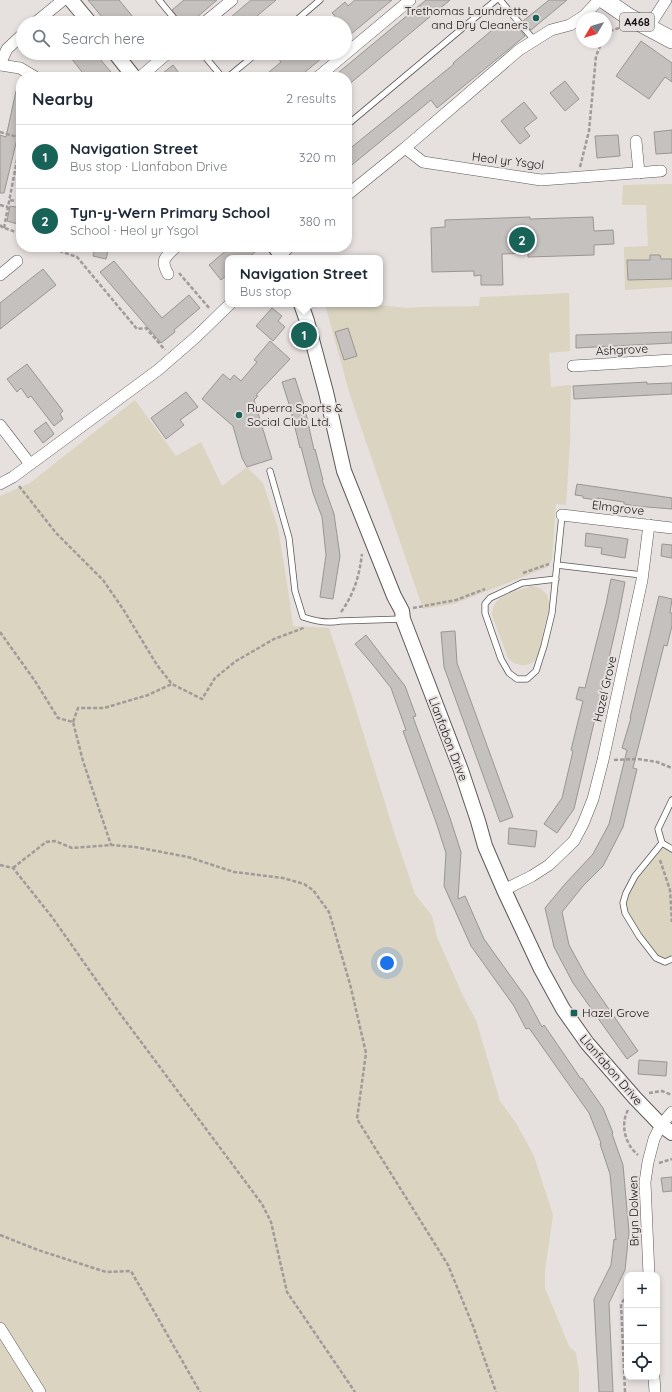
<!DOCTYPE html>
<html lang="en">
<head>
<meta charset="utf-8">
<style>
  body { margin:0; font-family:Quicksand,sans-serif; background:#f6f6f7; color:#1f2937 }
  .controls { position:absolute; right:12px; bottom:12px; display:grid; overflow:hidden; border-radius:8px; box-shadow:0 2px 6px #0003 }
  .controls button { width:36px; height:36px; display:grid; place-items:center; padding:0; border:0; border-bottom:1px solid #e0e1e3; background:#fff; color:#1f2937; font:20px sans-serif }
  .compass { position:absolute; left:576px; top:12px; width:36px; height:36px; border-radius:50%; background:#fff; box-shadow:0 2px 6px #0003; rotate:232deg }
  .you { position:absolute; left:387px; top:963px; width:14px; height:14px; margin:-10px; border:3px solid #fff; border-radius:50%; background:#1a73e8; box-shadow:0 0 0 6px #1a73e833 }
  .badge { display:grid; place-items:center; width:26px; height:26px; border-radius:50%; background:#196258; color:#fff; font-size:13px; font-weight:700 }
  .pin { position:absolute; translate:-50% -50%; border:2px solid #fff; box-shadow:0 1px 4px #0006 }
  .popup { position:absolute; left:225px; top:255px; width:158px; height:52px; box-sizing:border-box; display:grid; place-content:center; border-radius:8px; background:#fff; filter:drop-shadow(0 1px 3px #0005); font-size:13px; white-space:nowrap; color:#747a83 }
  .popup b { font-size:15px; color:#1f2937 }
  .popup::after { content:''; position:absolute; left:50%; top:100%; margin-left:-8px; border:8px solid transparent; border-top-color:#fff }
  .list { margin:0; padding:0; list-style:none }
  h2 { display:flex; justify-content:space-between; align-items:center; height:52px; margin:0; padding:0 16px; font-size:17px }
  h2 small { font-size:13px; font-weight:400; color:#747a83 }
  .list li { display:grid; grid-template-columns:26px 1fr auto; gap:12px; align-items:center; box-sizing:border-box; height:64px; padding:0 16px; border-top:1px solid #e0e1e3 }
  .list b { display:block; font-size:15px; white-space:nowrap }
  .list p { margin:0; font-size:13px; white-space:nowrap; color:#747a83 }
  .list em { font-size:13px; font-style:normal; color:#747a83 }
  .icon { flex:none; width:22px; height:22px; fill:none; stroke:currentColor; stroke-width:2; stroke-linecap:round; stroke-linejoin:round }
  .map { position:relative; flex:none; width:672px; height:1392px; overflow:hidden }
  .search { position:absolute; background:#fff; box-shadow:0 2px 6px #0003; left:16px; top:16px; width:336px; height:44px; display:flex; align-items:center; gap:10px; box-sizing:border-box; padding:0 14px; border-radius:22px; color:#747a83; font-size:15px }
  .panel { position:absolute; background:#fff; box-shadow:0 2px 6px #0003; left:16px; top:72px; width:336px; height:180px; border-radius:16px }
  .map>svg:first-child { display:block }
  .green { fill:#dbd4c0 }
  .building { fill:#c5c1be; stroke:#999692 }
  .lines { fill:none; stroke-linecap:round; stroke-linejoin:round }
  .service-casing { stroke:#5d5857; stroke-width:7 }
  .minor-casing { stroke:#5d5857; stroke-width:12 }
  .tertiary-casing { stroke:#5d5857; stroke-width:16 }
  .primary-casing { stroke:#5d5857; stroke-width:18 }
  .path { stroke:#a09b9a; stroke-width:2.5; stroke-dasharray:4 2; stroke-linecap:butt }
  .service { stroke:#fff; stroke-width:5.5 }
  .minor { stroke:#fff; stroke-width:11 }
  .tertiary { stroke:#fff; stroke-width:14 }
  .primary { stroke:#fff; stroke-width:17 }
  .poi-dot { fill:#196258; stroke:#e6e0df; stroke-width:1.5 }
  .labels { text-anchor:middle; stroke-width:4; stroke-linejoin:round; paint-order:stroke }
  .shield { fill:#e6e0df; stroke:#535050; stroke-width:1 }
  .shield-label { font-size:11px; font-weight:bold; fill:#141212 }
  .poi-label { font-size:12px; fill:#141212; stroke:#e6e0df; text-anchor:start }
  .street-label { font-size:12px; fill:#141212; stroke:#e6e0df }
</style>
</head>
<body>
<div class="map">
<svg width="672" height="1392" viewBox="0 0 672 1392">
  <rect width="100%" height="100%" fill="#e6e0df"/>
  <!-- green -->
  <g class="green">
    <polygon points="672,184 672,259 661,259 660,255 650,255 650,260 627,261 628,280 672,279 672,287 625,290 624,247 648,246 646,205 622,205 623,185"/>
    <polygon points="569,293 570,351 549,353 551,387 571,385 570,442 566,505 556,504 552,559 548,567 454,604 423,609 349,392 325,304 371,304 407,308 421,307 479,306 480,297"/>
    <polygon points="135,400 176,456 201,442 222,486 247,467 263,483 278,528 289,596 293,626 329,628 352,697 394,832 415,894 432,916 437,937 464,998 476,1020 500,1101 516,1123 534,1156 553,1215 545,1271 545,1288 569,1346 576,1353 579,1371 579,1392 0,1392 0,496 30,483"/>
    <path d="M531,586C538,586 546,591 548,598C552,606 546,619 544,628C543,637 542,648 539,655C532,669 516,667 508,658L492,615C492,594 515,592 531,586Z"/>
    <polygon points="662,843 672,849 672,959 665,962 656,958 625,913 626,893"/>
  </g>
  <!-- building -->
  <g class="building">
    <polygon points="88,0 119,0 138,23 107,23"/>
    <polygon points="184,0 217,0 190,23 182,23 172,10"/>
    <polygon points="251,0 276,0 257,16 262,23 224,23"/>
    <polygon points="355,0 392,0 345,39 345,23 327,23 335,16 332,13 345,2 348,6"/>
    <polygon points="426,0 450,0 347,86 347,77 333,77"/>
    <polygon points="549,0 567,0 531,30 523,21"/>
    <polygon points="508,22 512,27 515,24 525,36 437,108 431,100 347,169 347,151 454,64 453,63 497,26 500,29"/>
    <polygon points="641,41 672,63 672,82 665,77 649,99 616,76"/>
    <polygon points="67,53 95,53 115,77 86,77"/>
    <polygon points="284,53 328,53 299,77 263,77 281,62 278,58"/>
    <polygon points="173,65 182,77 158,77"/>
    <polygon points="565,81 579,99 565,111 550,93"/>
    <polygon points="16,91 21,92 21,136 18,135 4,193 0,193 0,135 6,137"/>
    <polygon points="524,102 537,118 524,128 530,136 520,144 501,121"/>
    <polygon points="672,130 672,153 656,154 654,132"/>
    <polygon points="618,135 620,156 597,158 595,136"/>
    <polygon points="10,206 21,208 21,225 7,221"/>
    <polygon points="530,217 530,219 593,217 594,231 613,230 614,244 594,245 594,255 528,257 528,253 502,254 503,285 481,285 481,275 474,276 474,271 432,272 431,228 445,227 445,220"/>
    <polygon points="95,247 109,247 106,259 93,256"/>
    <polygon points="233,247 261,247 248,258 228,258 228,274 221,280 209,265 228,249 228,251"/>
    <polygon points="650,255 660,255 661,259 672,259 672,279 628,280 627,260 650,260"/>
    <polygon points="114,261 162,318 189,295 200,308 174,330 175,332 161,343 100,272"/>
    <polygon points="43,269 56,285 0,329 0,303"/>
    <polygon points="272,308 282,316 278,321 285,327 273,341 256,326"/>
    <polygon points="348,328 357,356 344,360 335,332"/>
    <polygon points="672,332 672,343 576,348 576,335"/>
    <polygon points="270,341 290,359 256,395 258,396 254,400 272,459 247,467 242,458 233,426 202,399 223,374 230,380 234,375 241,381 257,362 254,360"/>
    <polygon points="27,364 63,411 60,414 63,419 54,426 31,396 28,398 21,388 17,392 7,379"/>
    <polygon points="295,378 305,409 314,450 315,449 323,480 322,480 334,514 340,556 333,599 320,597 326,555 322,517 313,493 301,447 300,448 290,407 282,382"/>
    <polygon points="647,382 647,384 672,383 672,394 574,399 573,386"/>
    <polygon points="186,392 198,407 180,420 184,425 166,439 151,418"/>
    <polygon points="46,422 54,434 43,443 34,431"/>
    <polygon points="577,484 672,498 672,509 635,506 624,504 624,502 597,498 597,500 583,498 583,496 575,495"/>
    <polygon points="586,533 628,539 625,558 601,554 602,548 585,546"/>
    <polygon points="662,544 672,545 672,558 661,556"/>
    <polygon points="611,579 625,582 618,619 574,809 557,833 544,824 562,798 573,751 571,750 583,701 576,699 579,687 585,688 606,604"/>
    <polygon points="659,596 672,599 670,613 672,613 672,626 667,646 664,645 633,768 637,769 623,827 603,866 583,886 562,912 569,945 586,976 638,1051 627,1059 573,983 554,947 545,908 565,884 593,854 609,824 627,750 622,748 631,718 630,718"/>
    <polygon points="455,631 457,663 513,817 500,822 444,667 441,632"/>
    <polygon points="366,635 405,686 416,716 413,717 450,818 461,852 458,899 465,896 484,939 527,999 542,1027 544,1025 581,1079 582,1078 603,1108 613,1133 612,1134 623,1165 629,1232 625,1270 609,1303 613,1392 599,1392 596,1338 594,1299 611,1265 614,1239 616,1240 610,1174 600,1144 601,1143 589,1113 529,1028 526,1029 514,1006 471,946 444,886 446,853 436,822 403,731 406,730 391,688 373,665 355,644"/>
    <polygon points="509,828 537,831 535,847 508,844"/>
    <polygon points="639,1060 667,1062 666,1076 638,1074"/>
    <polygon points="672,1177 672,1191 663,1192 661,1178"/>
  </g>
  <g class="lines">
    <!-- service casing -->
    <g class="service-casing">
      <g id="service">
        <polyline points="159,0 178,23"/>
        <polyline points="500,0 534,40"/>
        <polyline points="293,23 320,0"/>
        <polyline points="202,53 222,77"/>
        <polyline points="228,77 257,53"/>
        <polyline points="347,125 496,0"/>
        <path d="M270,471L289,538L295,591L303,617C315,621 327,624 340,621L403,619"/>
        <polyline points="557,565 642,575"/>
        <polyline points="556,579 522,583 490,598 485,604 485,613 501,659 509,673 517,679 527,679 536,671 544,646 552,613 562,515"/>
        <polyline points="672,800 658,829 662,843 672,849"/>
        <polyline points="662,843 635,876 626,893 623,903 625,913 639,936 656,958 665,962 672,959"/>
      </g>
    </g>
    <!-- minor casing -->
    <g class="minor-casing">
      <g id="minor">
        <polyline points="35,23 63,0"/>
        <polyline points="204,23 232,0"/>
        <polyline points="648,28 666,0"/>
        <polyline points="0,64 7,49 23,34"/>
        <polyline points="0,65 20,68 35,77"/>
        <polyline points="140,77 168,53"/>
        <polyline points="318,77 410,0"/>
        <polyline points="636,141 639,173"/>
        <polyline points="405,148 423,162 541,180 661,171"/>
        <polyline points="347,195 405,148 519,50 551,30 570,25 584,16 599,0"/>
        <polyline points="277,258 289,247"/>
        <path d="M168,274C160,260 165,257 176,247"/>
        <polyline points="0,275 17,261"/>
        <polyline points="573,366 672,360"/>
        <polyline points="0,425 30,464"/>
        <polyline points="0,484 13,477 158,370 196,337 230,304"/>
        <polyline points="562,515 672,528"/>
        <polyline points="504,890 532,876 549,865 574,841 583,824 593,799 603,760 642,580 649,525"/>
        <polyline points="649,1275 645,1182 648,1162 654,1139 661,1125 672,1112"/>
        <polyline points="0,1328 40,1392"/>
        <polyline points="654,1377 655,1392"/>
      </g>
    </g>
    <!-- tertiary casing -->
    <g class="tertiary-casing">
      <g id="tertiary">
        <polyline points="71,0 90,23"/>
        <polyline points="115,53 134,77"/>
        <polyline points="275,247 283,258"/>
        <polyline points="301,304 307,321 326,392 344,471 394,596 402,611 403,619 461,770 478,821 485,846 504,890 541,969 563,1009 587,1043 635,1098 661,1125 672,1133"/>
      </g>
    </g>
    <!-- primary casing -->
    <g class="primary-casing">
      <polyline id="primary" points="604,0 629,17 672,40"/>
    </g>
    <!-- path -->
    <g class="path">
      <polyline points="606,36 610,31 619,28"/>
      <polyline points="0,132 21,138"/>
      <polyline points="16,166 21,167"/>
      <polyline points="580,167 589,131 596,56 602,42"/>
      <polyline points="10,200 21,202"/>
      <polyline points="0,205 8,207"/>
      <polyline points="0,225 2,227 21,234"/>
      <polyline points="4,228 21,139"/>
      <polyline points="48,247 77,257 137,329 146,328 165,350"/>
      <polyline points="179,273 210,309"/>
      <polyline points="19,486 56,533 103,580 123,609 157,665 172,684 202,699 215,678 236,661 274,639 301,629 305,627"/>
      <polyline points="523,573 549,564"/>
      <polyline points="413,608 456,600 485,589"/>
      <path d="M341,612C354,594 359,577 362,554"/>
      <polyline points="0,632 35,681 58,718 73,722 83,761 111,845"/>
      <polyline points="73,722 78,708 104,708 148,695 172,684"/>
      <polyline points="614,760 638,759 657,762 672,768"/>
      <polyline points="660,860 670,890 672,922"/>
      <polyline points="0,865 13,868 52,917 118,1011 262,1204 271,1222 287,1292 355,1392"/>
      <polyline points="13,868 46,842 55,841 72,848 111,845 135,847 188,857 234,872 283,878 304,884 313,890 329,912 350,984 366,1053 357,1119 448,1265 473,1326 496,1392"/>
      <polyline points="649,1093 662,1091 672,1095"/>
      <path d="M628,1110C620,1125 625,1144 638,1155"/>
      <polyline points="659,1163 672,1159"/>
      <polyline points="0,1235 38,1250 106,1272 131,1271 200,1392"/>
      <polyline points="625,1392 621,1304 627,1295"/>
    </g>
    <!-- service -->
    <use href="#service" class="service"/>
    <!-- minor -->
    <use href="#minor" class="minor"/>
    <!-- tertiary -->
    <use href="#tertiary" class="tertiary"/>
    <!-- primary -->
    <use href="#primary" class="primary"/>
  </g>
  <!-- markers -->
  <g class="poi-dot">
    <circle cx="536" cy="18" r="4"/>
    <circle cx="239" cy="415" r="4"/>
    <rect x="570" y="1009" width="8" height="8" rx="2"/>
  </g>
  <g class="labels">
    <!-- shield labels -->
    <rect class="shield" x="620" y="13" width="34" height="18" rx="3"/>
    <g class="shield-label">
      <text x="637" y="26">A468</text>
    </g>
    <!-- poi labels -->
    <g class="poi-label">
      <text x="528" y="15" text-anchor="end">Trethomas Laundrette<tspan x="528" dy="14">and Dry Cleaners</tspan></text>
      <text x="247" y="412">Ruperra Sports &amp;<tspan x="247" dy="14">Social Club Ltd.</tspan></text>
      <text x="582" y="1017">Hazel Grove</text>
    </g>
    <!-- street labels -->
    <g class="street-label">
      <text transform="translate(508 161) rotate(7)" y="4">Heol yr Ysgol</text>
      <text transform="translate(622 350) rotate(-3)" y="4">Ashgrove</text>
      <text transform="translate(618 508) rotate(7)" y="4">Elmgrove</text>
      <text transform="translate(605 689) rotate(-77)" y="4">Hazel Grove</text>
      <text transform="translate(448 739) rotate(69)" y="4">Llanfabon Drive</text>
      <text transform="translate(611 1070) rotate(49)" y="4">Llanfabon Drive</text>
      <text transform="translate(634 1211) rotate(-91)" y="4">Bryn Dolwen</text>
    </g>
  </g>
</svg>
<div class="controls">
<button>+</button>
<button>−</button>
<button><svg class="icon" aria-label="locate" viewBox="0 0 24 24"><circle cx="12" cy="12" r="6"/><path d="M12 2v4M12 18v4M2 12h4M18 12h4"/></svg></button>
</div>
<svg class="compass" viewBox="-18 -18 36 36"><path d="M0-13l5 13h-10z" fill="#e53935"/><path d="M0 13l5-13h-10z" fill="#747a83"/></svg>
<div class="you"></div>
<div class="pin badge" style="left:304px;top:335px">1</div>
<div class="popup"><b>Navigation Street</b>Bus stop</div>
<div class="pin badge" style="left:522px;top:240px">2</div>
<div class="search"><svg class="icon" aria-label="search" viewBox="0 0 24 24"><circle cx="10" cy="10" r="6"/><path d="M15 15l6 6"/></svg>Search here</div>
<section class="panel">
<h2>Nearby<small>2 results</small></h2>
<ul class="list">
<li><span class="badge">1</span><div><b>Navigation Street</b><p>Bus stop · Llanfabon Drive</p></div><em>320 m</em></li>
<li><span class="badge">2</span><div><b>Tyn-y-Wern Primary School</b><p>School · Heol yr Ysgol</p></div><em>380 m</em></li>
</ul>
</section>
</div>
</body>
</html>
